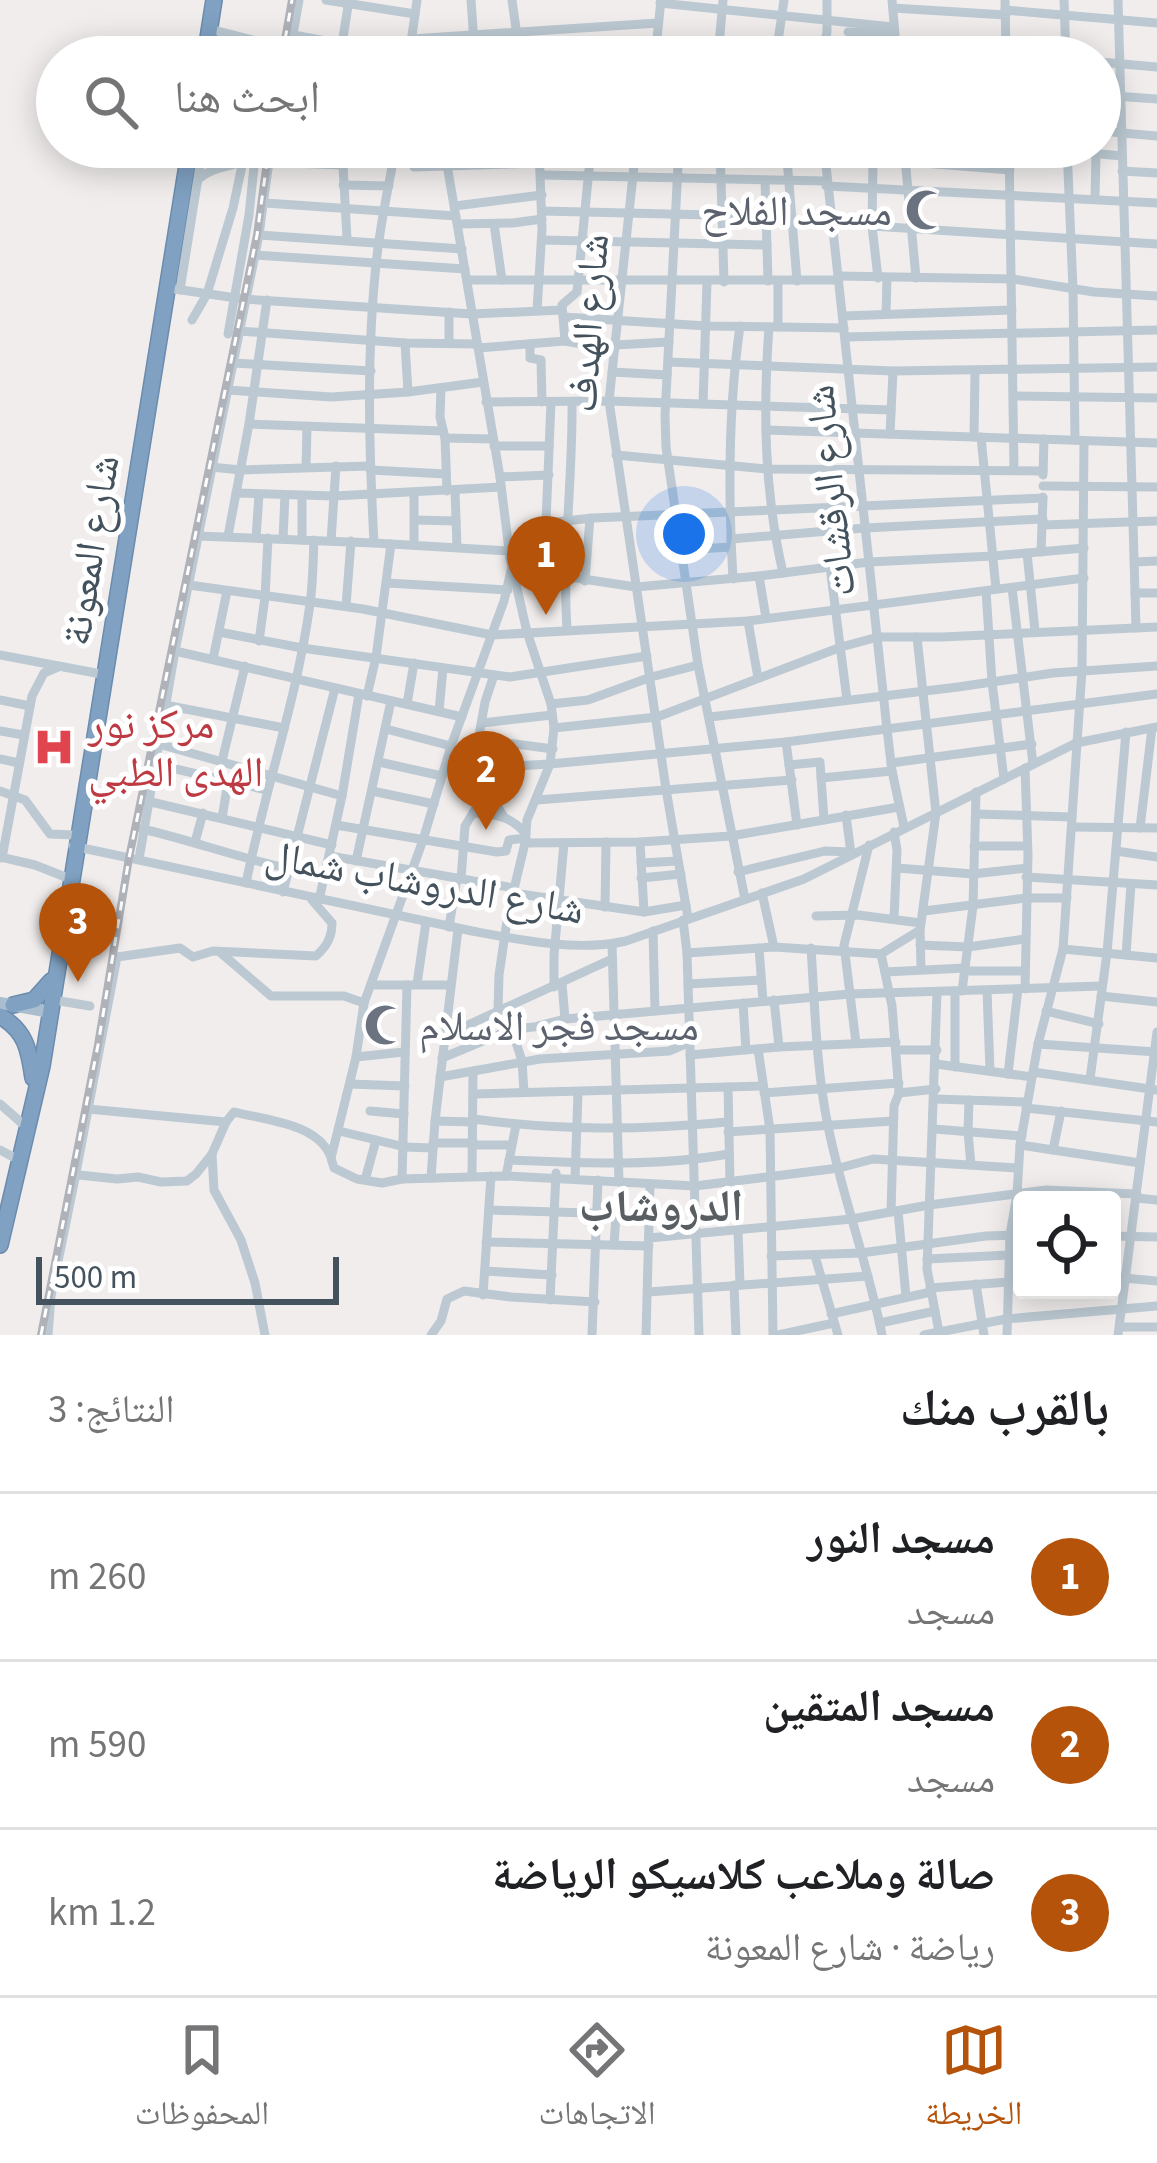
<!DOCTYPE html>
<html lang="ar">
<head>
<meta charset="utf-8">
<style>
  body { margin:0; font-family:"Source Sans 3","Noto Naskh Arabic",sans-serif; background:#f6f6f6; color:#202124; direction:rtl }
  .controls { position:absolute; right:36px; bottom:36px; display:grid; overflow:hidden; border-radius:12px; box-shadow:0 6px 30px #0003 }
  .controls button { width:108px; height:108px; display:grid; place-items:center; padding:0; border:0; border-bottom:3px solid #e0e0e0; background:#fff; color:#202124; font:60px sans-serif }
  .scale { position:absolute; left:36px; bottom:30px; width:303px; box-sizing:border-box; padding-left:12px; border:6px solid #44525d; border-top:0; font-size:33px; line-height:42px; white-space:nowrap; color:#44525d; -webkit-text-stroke:9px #fff; paint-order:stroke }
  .you { position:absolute; left:684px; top:534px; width:42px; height:42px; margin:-30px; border:9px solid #fff; border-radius:50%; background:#1a73e8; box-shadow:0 0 0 18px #1a73e833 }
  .badge { display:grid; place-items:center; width:78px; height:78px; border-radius:50%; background:#b45309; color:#fff; font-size:39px; font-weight:700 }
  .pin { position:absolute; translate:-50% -99px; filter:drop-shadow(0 3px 6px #0008) }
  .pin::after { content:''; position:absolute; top:63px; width:42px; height:36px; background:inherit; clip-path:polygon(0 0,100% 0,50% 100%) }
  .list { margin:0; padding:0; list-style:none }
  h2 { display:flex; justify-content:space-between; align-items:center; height:156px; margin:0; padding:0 48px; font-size:51px }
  h2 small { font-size:39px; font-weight:400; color:#757577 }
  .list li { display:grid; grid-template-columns:78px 1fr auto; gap:36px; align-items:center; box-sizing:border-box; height:168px; padding:0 48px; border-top:3px solid #e0e0e0 }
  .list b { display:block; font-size:45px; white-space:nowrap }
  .list p { margin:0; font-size:39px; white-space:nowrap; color:#757577 }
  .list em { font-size:39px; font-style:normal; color:#757577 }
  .icon { flex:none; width:66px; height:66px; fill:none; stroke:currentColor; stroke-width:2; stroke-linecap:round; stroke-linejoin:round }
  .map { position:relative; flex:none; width:1157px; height:1335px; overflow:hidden; direction:ltr }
  .search { position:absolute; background:#fff; box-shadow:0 6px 30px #0003; left:36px; right:36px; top:36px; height:132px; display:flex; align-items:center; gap:30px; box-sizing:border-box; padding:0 42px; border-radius:66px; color:#757577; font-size:45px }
  .sheet { height:660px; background:#fff }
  nav { display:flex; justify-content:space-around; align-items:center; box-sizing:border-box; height:168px; border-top:3px solid #e0e0e0; background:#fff; font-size:33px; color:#757577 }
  nav a { display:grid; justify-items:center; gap:6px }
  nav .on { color:#b45309 }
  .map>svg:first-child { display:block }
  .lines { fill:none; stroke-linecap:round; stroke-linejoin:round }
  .highway-casing { stroke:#6b8cae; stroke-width:18 }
  .minor { stroke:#bcc9d2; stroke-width:9 }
  .major { stroke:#aabed0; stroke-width:12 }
  .highway { stroke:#80a1c2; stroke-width:15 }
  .rail-casing { stroke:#afb3b9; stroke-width:8 }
  .rail { stroke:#fff; stroke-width:3; stroke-dasharray:9; stroke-linecap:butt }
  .labels { text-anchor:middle; stroke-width:10; stroke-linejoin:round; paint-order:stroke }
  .worship-label { font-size:42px; fill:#5b616d; stroke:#fff; text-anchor:end }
  .street-label { font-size:42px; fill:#44525d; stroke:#fff }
  .health-label { font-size:42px; fill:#be3a42; stroke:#fff; text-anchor:start }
  .neighbourhood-label { font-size:45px; font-weight:bold; fill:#595e63; stroke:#fff }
</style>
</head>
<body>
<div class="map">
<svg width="1157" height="1335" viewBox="0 0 1157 1335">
  <rect width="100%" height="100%" fill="#f1eded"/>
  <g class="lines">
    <!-- highway casing -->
    <g class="highway-casing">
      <g id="highway">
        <polyline points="205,57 214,0"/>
        <polyline points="13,1005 34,1000 51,981"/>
        <path d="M0,1016C26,1031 29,1050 33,1078"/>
        <polyline points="0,1245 42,1066 190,147"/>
      </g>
    </g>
    <!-- minor -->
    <g class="minor">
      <polyline points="326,0 415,14"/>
      <polyline points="471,0 475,57"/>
      <polyline points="512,0 520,57"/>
      <polyline points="892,0 897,57"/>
      <polyline points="1005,0 1006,57"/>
      <polyline points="1064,0 1066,57"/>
      <path d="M1118,0C1124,209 1131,418 1136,628"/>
      <polyline points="660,3 893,27"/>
      <polyline points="893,8 1006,15"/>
      <polyline points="1005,10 1157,23"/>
      <polyline points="210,29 319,57"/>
      <polyline points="848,32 894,33"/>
      <polyline points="293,35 409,56"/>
      <polyline points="411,39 658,23"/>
      <polyline points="342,44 349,0"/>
      <polyline points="824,46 827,32 827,0"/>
      <polyline points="777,48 784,0"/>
      <polyline points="289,57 299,0"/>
      <polyline points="409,57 417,0"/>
      <polyline points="655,57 661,0"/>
      <polyline points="718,57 723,0"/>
      <path d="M721,57C822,31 934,50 1037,57"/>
      <polyline points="1100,62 1157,67"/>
      <polyline points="1100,95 1157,99"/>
      <polyline points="1100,131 1157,136"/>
      <polyline points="342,147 347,239"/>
      <polyline points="409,147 414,167 541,163"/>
      <polyline points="444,147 500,477 510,558 527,632 551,704 554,728 550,764 527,820 525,843 508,914 499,975 498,1010"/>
      <polyline points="561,147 678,153"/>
      <polyline points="636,147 609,401 666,789 688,918"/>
      <polyline points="679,147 665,415 666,447 698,665 745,899"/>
      <polyline points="720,147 724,282"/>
      <polyline points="786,147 797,281"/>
      <polyline points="824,147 887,729 892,771 904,827"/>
      <polyline points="904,147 916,278"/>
      <polyline points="1009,147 1014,469"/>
      <polyline points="1022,147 1122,156"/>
      <polyline points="1067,147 1073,289 1075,440"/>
      <polyline points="824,155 1010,170"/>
      <polyline points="873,159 872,226 878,278"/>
      <polyline points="1122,171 1157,173"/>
      <polyline points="542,175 826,181"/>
      <path d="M200,178C212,167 228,168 243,161"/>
      <polyline points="765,180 768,281"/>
      <polyline points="343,185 389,186"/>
      <polyline points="826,186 1157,203"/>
      <polyline points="1095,198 1096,154"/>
      <polyline points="265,203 456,216"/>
      <polyline points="455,206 542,195"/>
      <polyline points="542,211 790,217"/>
      <polyline points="458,224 513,223 542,219"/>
      <polyline points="494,224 502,280"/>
      <polyline points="872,226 1157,244"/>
      <polyline points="259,235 462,249"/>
      <polyline points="542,240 767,245"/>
      <polyline points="255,255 465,269"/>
      <polyline points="839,276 1013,279 1094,292 1157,296"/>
      <polyline points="467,280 839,280"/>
      <polyline points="778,281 778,327"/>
      <polyline points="168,288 243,299 472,314 562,310"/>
      <polyline points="180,290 203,147"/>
      <polyline points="537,311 542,229 539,147"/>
      <polyline points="449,312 449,343"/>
      <polyline points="886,314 887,278"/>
      <polyline points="843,316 1012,310"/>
      <polyline points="564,317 707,326 844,328"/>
      <polyline points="192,320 207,294 233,208 243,161 342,165"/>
      <path d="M769,327C763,410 764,491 783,573"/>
      <polyline points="239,331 405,343 477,344"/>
      <polyline points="228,334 249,215 256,147"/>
      <polyline points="845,337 1157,330"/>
      <polyline points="565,341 562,305 577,292 591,149"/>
      <polyline points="405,343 408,392"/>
      <polyline points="530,344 530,358 541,360 542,402"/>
      <polyline points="615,345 669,342"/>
      <polyline points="478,348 565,341 614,350"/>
      <polyline points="668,362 893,371 1157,367"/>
      <polyline points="233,363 371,371"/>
      <polyline points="612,372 667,375"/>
      <polyline points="441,388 440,417 445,438 447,491"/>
      <polyline points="228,390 331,397 408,392 483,382"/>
      <polyline points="1014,396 1157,398"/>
      <polyline points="486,402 609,401 891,410"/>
      <polyline points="703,404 707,282"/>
      <polyline points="249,424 443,431"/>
      <polyline points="766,430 1157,443"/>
      <polyline points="890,434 893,371"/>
      <polyline points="974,437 975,371"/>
      <polyline points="981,437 996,589"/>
      <polyline points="445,438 493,439"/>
      <polyline points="494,446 549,446"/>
      <polyline points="616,455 767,469 1043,471"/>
      <polyline points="211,467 241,470 370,466"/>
      <polyline points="306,467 307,427"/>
      <polyline points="370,470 446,474"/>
      <polyline points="1043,475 1044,439"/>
      <polyline points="500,477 549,475"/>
      <polyline points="1043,486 1157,487"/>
      <polyline points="455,491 457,547"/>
      <polyline points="236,493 334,496 501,487"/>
      <polyline points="415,520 456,521"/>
      <polyline points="546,523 593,518 1043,498"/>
      <polyline points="1043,525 1157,521"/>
      <polyline points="197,536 374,543 509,551"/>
      <polyline points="228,536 249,424 267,300"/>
      <polyline points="256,538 259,494"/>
      <polyline points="283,539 285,495"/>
      <polyline points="731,539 865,528 1043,519"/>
      <polyline points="302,540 302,496"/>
      <polyline points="331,541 336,466"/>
      <path d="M374,543C369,448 366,351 377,256C381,220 389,183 396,147"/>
      <polyline points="414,545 414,493"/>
      <polyline points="680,550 731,547"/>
      <polyline points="1041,552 1043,497"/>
      <polyline points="1027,553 1035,631"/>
      <polyline points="510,558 563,576 636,587 759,576 869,562 993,556 1084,548"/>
      <polyline points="513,562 504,601 451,746 423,840 364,1003 356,1057 331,1158 334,1168 357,1179 382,1183 402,1179 506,1176 695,1186 839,1168 873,1159 1017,1168"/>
      <polyline points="1135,562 1157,561"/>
      <polyline points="830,567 847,700"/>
      <polyline points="544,569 551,402"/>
      <polyline points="759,576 766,618"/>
      <path d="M733,579C728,495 728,410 740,326"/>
      <polyline points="585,581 590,518"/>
      <polyline points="387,583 508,590"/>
      <polyline points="189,585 363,609 492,635 748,621 1084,578"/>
      <polyline points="1012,588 1033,764"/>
      <polyline points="986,591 992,682 1004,779"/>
      <polyline points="1135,593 1157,593"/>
      <polyline points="346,606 351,541"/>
      <polyline points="748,621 758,678"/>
      <path d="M567,629C562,552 573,478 572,402"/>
      <polyline points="219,632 302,648 510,677 647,656"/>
      <polyline points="917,637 936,813 920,930 921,968"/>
      <polyline points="259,641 265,597 268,538"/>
      <polyline points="175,651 462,717"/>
      <polyline points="0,655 101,674"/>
      <polyline points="213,659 227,591"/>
      <polyline points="367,696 376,657 391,544"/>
      <polyline points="0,700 30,706"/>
      <polyline points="407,704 414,663"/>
      <polyline points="551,704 588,700 651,677 698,665"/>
      <polyline points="165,705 284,728"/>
      <polyline points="439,711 443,668"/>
      <polyline points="710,717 958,687 1053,673 1157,666"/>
      <polyline points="482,723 552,715"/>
      <polyline points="554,728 657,717 841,647 878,637 942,637 1157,627"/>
      <polyline points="386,729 451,746"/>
      <polyline points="0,731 24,735"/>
      <polyline points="478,739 553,749"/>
      <polyline points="786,742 797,825"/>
      <polyline points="159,744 342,796"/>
      <polyline points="0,759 19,763"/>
      <polyline points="222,761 245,666"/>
      <polyline points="379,762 442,776"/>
      <polyline points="891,763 1032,744"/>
      <polyline points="154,764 267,790"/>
      <polyline points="789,765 820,762 824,820"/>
      <polyline points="473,768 485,702 494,675"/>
      <polyline points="1025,768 1028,855 1025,989"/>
      <polyline points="444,770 550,764 786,742 1157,694"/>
      <polyline points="821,778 892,771"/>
      <polyline points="488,784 495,803 504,817"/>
      <polyline points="0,791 25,800 50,834 75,835"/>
      <polyline points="372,791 434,804"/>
      <polyline points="537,800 792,780"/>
      <polyline points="147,801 332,845"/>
      <path d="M473,813C496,814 511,816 526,834"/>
      <polyline points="976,814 1072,817"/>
      <polyline points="846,815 851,854"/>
      <polyline points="222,818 228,782"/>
      <polyline points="336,825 497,852 506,851 509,840 526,838"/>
      <polyline points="1072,827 1157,828"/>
      <polyline points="1140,828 1152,728"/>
      <path d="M142,829C191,840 238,858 287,868"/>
      <polyline points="894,832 897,850 894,919"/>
      <polyline points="195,842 203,813"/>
      <polyline points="640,842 644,912"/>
      <polyline points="525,843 640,842 731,836 899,807"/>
      <path d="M73,846L472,931C520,940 578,952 626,941L804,879L1076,743L1157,727"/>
      <polyline points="974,846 1027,846"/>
      <polyline points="1116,851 1157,857"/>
      <polyline points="330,856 514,888"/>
      <polyline points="0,857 35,865 68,878"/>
      <polyline points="2,858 32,696 44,673 58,667"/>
      <polyline points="139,859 175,651 259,235 271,147"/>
      <polyline points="356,861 391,701"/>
      <polyline points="641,863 678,861"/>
      <polyline points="897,868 973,874 1027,868"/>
      <polyline points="738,872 825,851 850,852"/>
      <polyline points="1026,877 1157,885"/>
      <polyline points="641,878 681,874"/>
      <polyline points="461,879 465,826 481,800 486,778"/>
      <path d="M246,883C265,789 297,699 310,604C313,583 313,561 314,540"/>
      <polyline points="283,892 335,688"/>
      <polyline points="513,893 644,912 686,905"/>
      <polyline points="762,893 774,947"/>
      <polyline points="319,900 342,796 359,694"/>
      <polyline points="605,907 606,842"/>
      <polyline points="924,911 1026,898 1067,898"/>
      <polyline points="816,916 858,915 921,923"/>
      <polyline points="683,920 687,953 699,1335"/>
      <polyline points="449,927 457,878"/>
      <polyline points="653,931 655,1010"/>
      <polyline points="612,944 619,1182"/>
      <polyline points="920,945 968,947 1025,939"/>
      <polyline points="759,948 763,1001"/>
      <path d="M811,948C815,1007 816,1068 828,1126C842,1196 868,1264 882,1335"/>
      <polyline points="1063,949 1157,958"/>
      <polyline points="221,953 271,996 344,996 364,1003"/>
      <polyline points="687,953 774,947 881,954 920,930"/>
      <polyline points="881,954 892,1006 899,1093 894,1106 891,1212"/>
      <polyline points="1126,955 1131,884"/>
      <polyline points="964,971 1025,971"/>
      <polyline points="885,972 965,968"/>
      <polyline points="562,983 565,1019"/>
      <polyline points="417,984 426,922"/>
      <polyline points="688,984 761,980"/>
      <polyline points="371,985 450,985"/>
      <polyline points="554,987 554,955 564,843"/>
      <polyline points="962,991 973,906 976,792"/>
      <polyline points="987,991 990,1071"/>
      <polyline points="937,992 927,1269 939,1332"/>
      <polyline points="1101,996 1157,1002"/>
      <polyline points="54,1000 90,1006"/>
      <polyline points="774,1000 779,1047"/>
      <polyline points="743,1003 746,1050"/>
      <polyline points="505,1008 522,1061 524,1092"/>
      <polyline points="1046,1011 1099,1024"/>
      <polyline points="446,1035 612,959"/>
      <polyline points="856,1043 844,945 869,845"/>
      <polyline points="1038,1044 1157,1052"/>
      <polyline points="758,1049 770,1130 773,1335"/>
      <polyline points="896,1050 937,1050"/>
      <polyline points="690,1055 779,1047 896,1042"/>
      <polyline points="356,1057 404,1052"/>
      <polyline points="442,1058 512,1029 534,1027 565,1019 850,994 1102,986"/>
      <polyline points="936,1064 1032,1077"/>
      <polyline points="955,1067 955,992"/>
      <polyline points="1033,1072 1157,1090"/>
      <polyline points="1008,1074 1018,989"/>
      <polyline points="440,1077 540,1059 669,1051 690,1042"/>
      <polyline points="1090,1079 1107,953 1126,732"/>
      <polyline points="350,1084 405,1086"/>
      <polyline points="728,1087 730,1182"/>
      <polyline points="764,1093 899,1083"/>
      <polyline points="899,1093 936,1089"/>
      <polyline points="474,1094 763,1086"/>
      <polyline points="935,1099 1027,1102"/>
      <polyline points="969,1100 968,1132 971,1165"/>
      <polyline points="0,1104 24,1125"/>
      <polyline points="1026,1108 1157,1122"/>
      <polyline points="88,1109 226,1122"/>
      <polyline points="370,1111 404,1114"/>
      <path d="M474,1119C560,1131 641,1130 728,1122"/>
      <polyline points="435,1121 474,1122"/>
      <polyline points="934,1129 1022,1136"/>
      <polyline points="339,1131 405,1147 433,1148"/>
      <polyline points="728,1132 893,1121"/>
      <polyline points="433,1143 474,1143"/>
      <polyline points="474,1145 511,1145"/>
      <polyline points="1020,1145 1140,1163"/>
      <polyline points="0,1150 17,1159"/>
      <polyline points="1053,1150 1061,1111"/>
      <polyline points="212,1154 214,1190 241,1240 255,1283 265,1335"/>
      <path d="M509,1160C582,1163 656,1167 728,1154"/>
      <polyline points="472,1176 473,1071"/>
      <polyline points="506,1176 516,1125"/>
      <path d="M75,1178L117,957L180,948L193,957L213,951L316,956C326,947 332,938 332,923L312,900"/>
      <polyline points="431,1178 435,1121 458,929"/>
      <polyline points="402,1179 407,985"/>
      <polyline points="575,1179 578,1092"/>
      <polyline points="365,1180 376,1140"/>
      <polyline points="1136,1198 1157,1200"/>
      <polyline points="489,1210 650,1215"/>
      <polyline points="898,1211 906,1297"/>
      <polyline points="738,1230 740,1285"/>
      <polyline points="1112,1236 1157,1237"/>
      <polyline points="649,1238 852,1219 929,1205 1046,1190 1137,1194"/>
      <polyline points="486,1242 649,1246"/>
      <polyline points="614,1245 616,1215"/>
      <polyline points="771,1256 861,1253 986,1236 1022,1235"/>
      <polyline points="815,1256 838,1335"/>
      <polyline points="927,1259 1009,1255"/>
      <polyline points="485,1271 552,1275"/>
      <polyline points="1112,1277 1157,1281"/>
      <polyline points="976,1284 984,1335"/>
      <polyline points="734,1285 736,1335"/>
      <polyline points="930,1288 1022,1281"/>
      <polyline points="648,1292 868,1276"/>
      <polyline points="483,1295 491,1176"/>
      <polyline points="550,1300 556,1173"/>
      <polyline points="831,1314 931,1292"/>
      <polyline points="880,1323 935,1311"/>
      <polyline points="1120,1327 1157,1327"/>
      <path d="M48,1335L51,1296L75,1178L79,1175L117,1179L138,1177L161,1182L187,1181L196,1174L212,1154L226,1122L234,1112C265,1120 316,1123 330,1155"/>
      <polyline points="431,1335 441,1321 447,1299 464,1291 511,1297 595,1302"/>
      <polyline points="592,1335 598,1180"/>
      <polyline points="646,1335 650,1184"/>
      <polyline points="778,1335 834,1323"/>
      <polyline points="924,1335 1006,1319 1157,1306"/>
      <polyline points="1007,1335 1010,1235 1017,1194 1020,1145 1038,1044 1063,949 1082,670 1084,441"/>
      <polyline points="1118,1335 1157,1032"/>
    </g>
    <!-- major -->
    <polyline class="major" points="0,1003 50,1012"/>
    <!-- highway -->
    <use href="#highway" class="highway"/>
    <!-- rail casing -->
    <g class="rail-casing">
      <g id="rail">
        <polyline points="282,57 292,0"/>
        <polyline points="41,1335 98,1045 129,858 257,235 269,147"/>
      </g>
    </g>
    <!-- rail -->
    <use href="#rail" class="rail"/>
  </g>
  <!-- icons -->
  <defs>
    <g id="mosque-bare" transform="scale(3.24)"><path d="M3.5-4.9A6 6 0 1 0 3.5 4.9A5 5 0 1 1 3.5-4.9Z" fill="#6b7280" stroke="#fff" stroke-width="2.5" paint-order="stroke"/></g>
    <g id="hospital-bare" transform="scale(3.24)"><path d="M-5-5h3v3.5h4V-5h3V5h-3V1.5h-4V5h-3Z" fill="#e0444e" stroke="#fff" stroke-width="2.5" paint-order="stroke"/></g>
  </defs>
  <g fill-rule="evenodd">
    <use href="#mosque-bare" x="926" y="210"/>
    <use href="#hospital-bare" x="54" y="747"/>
    <use href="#mosque-bare" x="385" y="1025"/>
  </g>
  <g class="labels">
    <!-- worship labels -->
    <g class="worship-label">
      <text x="892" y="225">مسجد الفلاح</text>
      <text x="419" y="1040" text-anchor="start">مسجد فجر الاسلام</text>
    </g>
    <!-- street labels -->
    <g class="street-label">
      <text transform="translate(587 323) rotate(-86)" y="15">شارع الهدف</text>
      <text transform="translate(829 491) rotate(-96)" y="15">شارع الرقشات</text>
      <text transform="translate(89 550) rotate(-81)" y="15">شارع المعونة</text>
      <text transform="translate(425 881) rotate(10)" y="15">شارع الدروشاب شمال</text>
    </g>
    <!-- health labels -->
    <g class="health-label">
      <text x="88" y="738">مركز نور<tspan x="88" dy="48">الهدى الطبي</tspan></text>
    </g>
    <!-- neighbourhood labels -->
    <g class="neighbourhood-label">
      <text x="661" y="1221">الدروشاب</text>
    </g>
  </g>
</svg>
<div class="controls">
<button><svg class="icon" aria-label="locate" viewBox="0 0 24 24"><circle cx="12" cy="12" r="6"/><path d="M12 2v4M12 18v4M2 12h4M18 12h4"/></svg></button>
</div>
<div class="scale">500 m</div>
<div class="you"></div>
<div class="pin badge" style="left:546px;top:615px">1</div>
<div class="pin badge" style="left:486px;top:830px">2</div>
<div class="pin badge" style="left:78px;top:982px">3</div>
<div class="search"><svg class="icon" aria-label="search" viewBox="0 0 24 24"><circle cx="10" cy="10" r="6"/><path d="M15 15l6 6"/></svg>ابحث هنا</div>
</div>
<section class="sheet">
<h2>بالقرب منك<small>النتائج: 3</small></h2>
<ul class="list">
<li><span class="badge">1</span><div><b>مسجد النور</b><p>مسجد</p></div><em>260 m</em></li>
<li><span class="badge">2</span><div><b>مسجد المتقين</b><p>مسجد</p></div><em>590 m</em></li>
<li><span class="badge">3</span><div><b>صالة وملاعب كلاسيكو الرياضة</b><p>رياضة · شارع المعونة</p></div><em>1.2 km</em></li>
</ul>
</section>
<nav>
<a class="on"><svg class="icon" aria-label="map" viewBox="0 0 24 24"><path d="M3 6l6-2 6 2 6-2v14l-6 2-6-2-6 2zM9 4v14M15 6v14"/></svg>الخريطة</a>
<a><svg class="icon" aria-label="directions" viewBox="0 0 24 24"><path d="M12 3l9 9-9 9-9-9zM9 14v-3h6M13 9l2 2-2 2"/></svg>الاتجاهات</a>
<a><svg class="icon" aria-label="saved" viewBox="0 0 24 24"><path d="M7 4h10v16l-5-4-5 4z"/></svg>المحفوظات</a>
</nav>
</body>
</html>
